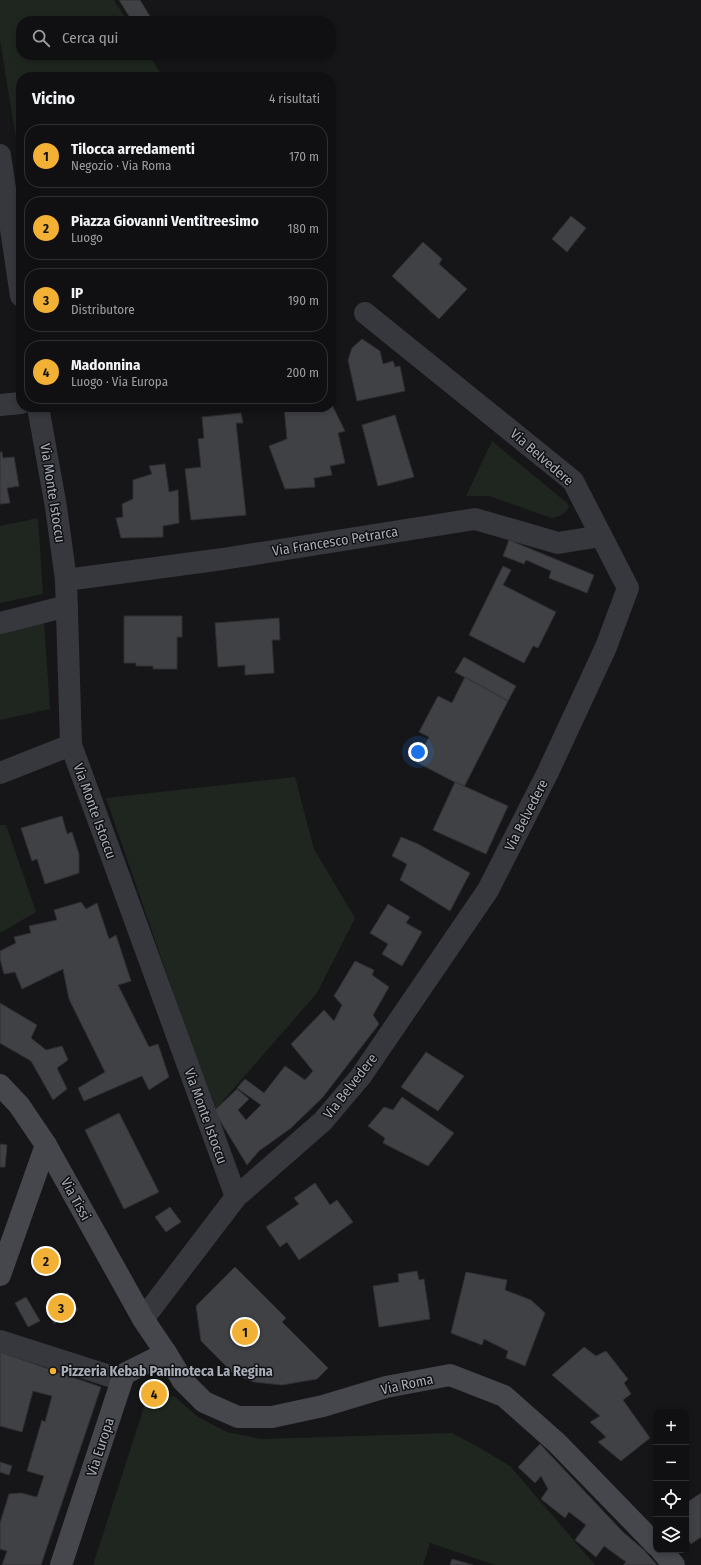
<!DOCTYPE html>
<html lang="it">
<head>
<meta charset="utf-8">
<style>
  body { margin:0; font-family:"Fira Sans Condensed",sans-serif; background:#19191b; color:#f1f3f6 }
  .controls { position:absolute; right:12px; bottom:12px; display:grid; overflow:hidden; border-radius:8px; box-shadow:0 2px 6px #0003 }
  .controls button { width:36px; height:36px; display:grid; place-items:center; padding:0; border:0; border-bottom:1px solid #303032; background:#101012; color:#f1f3f6; font:20px sans-serif }
  .you { position:absolute; left:418px; top:752px; width:14px; height:14px; margin:-10px; border:3px solid #fff; border-radius:50%; background:#1a73e8; box-shadow:0 0 0 6px #1a73e833 }
  .badge { display:grid; place-items:center; width:26px; height:26px; border-radius:50%; background:#f2b134; color:#111; font-size:13px; font-weight:700 }
  .pin { position:absolute; translate:-50% -50%; border:2px solid #fff; box-shadow:0 1px 4px #0006 }
  .list { margin:0; padding:0; list-style:none }
  h2 { display:flex; justify-content:space-between; align-items:center; height:52px; margin:0; padding:0 16px; font-size:17px }
  h2 small { font-size:13px; font-weight:400; color:#9c9d9f }
  .list li { display:grid; grid-template-columns:26px 1fr auto; gap:12px; align-items:center; box-sizing:border-box; height:64px; margin:0 8px 8px; padding:0 8px; border:1px solid #303032; border-radius:16px }
  .list b { display:block; font-size:15px; white-space:nowrap }
  .list p { margin:0; font-size:13px; white-space:nowrap; color:#9c9d9f }
  .list em { font-size:13px; font-style:normal; color:#9c9d9f }
  .icon { flex:none; width:22px; height:22px; fill:none; stroke:currentColor; stroke-width:2; stroke-linecap:round; stroke-linejoin:round }
  .map { position:relative; flex:none; width:701px; height:1565px; overflow:hidden }
  .search { position:absolute; background:#101012; box-shadow:0 2px 6px #0003; left:16px; top:16px; width:320px; height:44px; display:flex; align-items:center; gap:10px; box-sizing:border-box; padding:0 14px; border-radius:16px; color:#9c9d9f; font-size:15px }
  .panel { position:absolute; background:#101012; box-shadow:0 2px 6px #0003; left:16px; top:72px; width:320px; height:340px; border-radius:16px }
  .map>svg:first-child { display:block }
  .green { fill:#1e261f }
  .building { fill:#404145; stroke:#303034 }
  .lines { fill:none; stroke-linecap:round; stroke-linejoin:round }
  .street { stroke:#37383d; stroke-width:22 }
  .secondary { stroke:#45474d; stroke-width:22 }
  .poi-dot { fill:#f2b134; stroke:#111113; stroke-width:1.5 }
  .labels { text-anchor:middle; stroke-width:3; stroke-linejoin:round; paint-order:stroke }
  .street-label { font-size:14px; fill:#a8adb8; stroke:#111113 }
  .poi-label { font-size:14px; font-weight:bold; fill:#a8adb8; stroke:#111113; text-anchor:start }
</style>
</head>
<body>
<div class="map">
<svg width="701" height="1565" viewBox="0 0 701 1565">
  <rect width="100%" height="100%" fill="#161618"/>
  <!-- green -->
  <g class="green">
    <polygon points="0,0 114,0 127,21 21,21 21,55 149,55 163,77 21,77 21,170 0,40"/>
    <path d="M492,441L567,503L569,506C566,514 561,516 552,518L489,496H466Z"/>
    <polygon points="38,518 43,594 0,603 0,526"/>
    <polygon points="44,622 50,709 0,720 0,634"/>
    <polygon points="295,777 314,849 355,918 317,993 214,1111 106,798"/>
    <polygon points="0,825 6,825 36,912 0,933"/>
    <polygon points="174,1396 198,1417 227,1432 261,1439 452,1433 480,1448 510,1466 595,1565 495,1565 430,1543 423,1565 93,1565 145,1404"/>
  </g>
  <!-- building -->
  <g class="building">
    <polygon points="119,0 140,0 153,21 132,21"/>
    <polygon points="571,216 586,228 567,252 552,239"/>
    <polygon points="423,242 442,259 439,264 467,289 439,319 392,276"/>
    <polygon points="362,339 380,351 383,364 393,361 395,367 400,366 405,391 357,401 348,360 352,348"/>
    <polygon points="331,403 345,431 338,433 345,463 330,466 332,475 314,478 315,487 285,489 269,446 287,439 284,407 331,407"/>
    <polygon points="241,413 243,423 236,423 246,515 191,520 185,469 201,467 198,439 204,438 202,417"/>
    <polygon points="395,415 414,477 378,486 362,425"/>
    <polygon points="0,452 2,452 3,458 14,457 19,486 7,488 10,503 0,504"/>
    <polygon points="165,464 169,492 178,490 179,523 163,526 163,537 121,538 116,518 123,517 122,504 133,499 133,480 152,474 149,466"/>
    <polygon points="509,540 594,575 587,593 549,578 551,571 526,560 524,564 503,556"/>
    <polygon points="503,566 511,570 503,585 556,612 538,648 533,646 524,663 469,635"/>
    <polygon points="124,616 182,616 182,637 177,637 177,669 153,669 153,666 136,666 136,663 124,663"/>
    <polygon points="279,618 280,640 272,640 274,673 245,675 245,665 218,667 215,623"/>
    <polygon points="464,657 516,686 508,701 455,672"/>
    <polygon points="465,677 508,701 464,787 416,762 429,737 419,732 438,696 452,703"/>
    <polygon points="455,782 508,806 486,854 433,830"/>
    <polygon points="62,816 67,834 72,832 79,854 79,873 45,884 37,859 32,861 21,828"/>
    <polygon points="401,837 418,844 470,873 450,911 400,880 407,864 392,856"/>
    <polygon points="81,902 86,909 97,903 109,939 116,935 131,981 118,985 149,1047 158,1044 169,1077 149,1090 142,1076 84,1101 78,1088 105,1072 69,999 63,969 22,989 15,972 4,974 0,959 0,951 16,943 14,937 31,933 29,926 57,920 54,910"/>
    <polygon points="388,904 410,917 406,923 422,932 402,966 382,954 388,944 370,933"/>
    <polygon points="355,961 374,970 372,975 389,987 373,1015 379,1024 323,1097 291,1128 259,1151 247,1165 214,1111 237,1089 249,1099 238,1110 246,1120 261,1105 237,1088 245,1079 264,1093 285,1066 305,1080 313,1071 291,1044 324,1010 334,1021 342,1005 334,996"/>
    <polygon points="0,1003 37,1025 31,1038 46,1050 62,1046 68,1060 57,1068 67,1089 53,1100 31,1061 0,1043"/>
    <polygon points="426,1052 464,1076 438,1111 401,1087"/>
    <polygon points="402,1097 454,1133 428,1166 383,1143 385,1138 368,1126 384,1107 393,1110"/>
    <polygon points="119,1113 159,1192 124,1209 85,1130"/>
    <polygon points="0,1144 7,1145 5,1167 0,1167"/>
    <polygon points="315,1183 330,1205 337,1200 353,1222 299,1260 287,1242 280,1247 266,1227 299,1204 294,1198"/>
    <polygon points="170,1207 181,1222 166,1232 155,1217"/>
    <polygon points="235,1267 286,1318 282,1322 328,1368 317,1379 282,1385 254,1382 233,1373 201,1341 196,1306"/>
    <polygon points="417,1271 419,1280 424,1279 430,1319 379,1327 373,1286 399,1282 398,1274"/>
    <polygon points="466,1272 507,1280 505,1290 531,1300 545,1313 525,1366 506,1358 508,1351 484,1339 482,1345 451,1333"/>
    <polygon points="68,1293 78,1310 54,1324 45,1306"/>
    <polygon points="26,1297 40,1321 28,1327 15,1303"/>
    <polygon points="584,1347 596,1356 606,1351 628,1379 624,1383 631,1394 623,1400 650,1438 621,1461 598,1442 606,1437 590,1422 600,1416 552,1375"/>
    <polygon points="0,1352 101,1387 41,1565 2,1565 7,1551 0,1549 0,1523 9,1494 21,1493 37,1497 44,1476 27,1471 42,1420 45,1422 52,1396 33,1391 22,1432 0,1426"/>
    <polygon points="540,1444 623,1532 644,1550 657,1565 623,1565 626,1562 604,1546 596,1557 575,1540 586,1525 569,1512 565,1518 541,1499 548,1489 541,1476 535,1483 518,1467"/>
    <polygon points="0,1462 12,1466 9,1475 0,1472"/>
    <polygon points="701,1493 701,1537 691,1544 686,1537 686,1503"/>
    <polygon points="452,1559 473,1565 450,1565"/>
  </g>
  <g class="lines">
    <!-- street -->
    <g class="street">
      <polyline points="0,155 21,296"/>
      <polyline points="0,405 21,403"/>
      <polyline points="38,407 56,507 66,580 71,745 236,1197"/>
      <polyline points="66,580 223,559 475,519 558,543 601,536"/>
      <polyline points="0,623 67,606"/>
      <polyline points="0,773 71,745"/>
      <polyline points="143,1319 236,1197 323,1121 361,1076 488,890 548,772 606,647 628,588 573,481 365,313"/>
      <polyline points="0,1341 122,1380"/>
    </g>
    <!-- secondary -->
    <g class="secondary">
      <polyline points="0,1085 19,1105 46,1145 143,1319 166,1353 183,1381 204,1402 238,1417 272,1417 323,1406 386,1387 450,1375 504,1396 557,1443 656,1545"/>
      <polyline points="0,1275 46,1145"/>
      <polyline points="661,1550 674,1565"/>
      <polyline points="61,1565 124,1374 166,1353"/>
    </g>
  </g>
  <!-- markers -->
  <circle class="poi-dot" cx="53" cy="1371" r="4"/>
  <g class="labels">
    <!-- street labels -->
    <g class="street-label">
      <text transform="translate(542 457) rotate(41)" y="5">Via Belvedere</text>
      <text transform="translate(53 493) rotate(81)" y="5">Via Monte Istoccu</text>
      <text transform="translate(335 541) rotate(-9)" y="5">Via Francesco Petrarca</text>
      <text transform="translate(95 811) rotate(70)" y="5">Via Monte Istoccu</text>
      <text transform="translate(526 815) rotate(-63)" y="5">Via Belvedere</text>
      <text transform="translate(350 1086) rotate(-52)" y="5">Via Belvedere</text>
      <text transform="translate(206 1116) rotate(70)" y="5">Via Monte Istoccu</text>
      <text transform="translate(76 1199) rotate(61)" y="5">Via Tissi</text>
      <text transform="translate(407 1384) rotate(-12)" y="5">Via Roma</text>
      <text transform="translate(100 1447) rotate(-72)" y="5">Via Europa</text>
    </g>
    <!-- poi labels -->
    <g class="poi-label">
      <text x="61" y="1376">Pizzeria Kebab Paninoteca La Regina</text>
    </g>
  </g>
</svg>
<div class="controls">
<button>+</button>
<button>−</button>
<button><svg class="icon" aria-label="locate" viewBox="0 0 24 24"><circle cx="12" cy="12" r="6"/><path d="M12 2v4M12 18v4M2 12h4M18 12h4"/></svg></button>
<button><svg class="icon" aria-label="layers" viewBox="0 0 24 24"><path d="M12 4l9 5-9 5-9-5zM3 14l9 5 9-5"/></svg></button>
</div>
<div class="you"></div>
<div class="pin badge" style="left:245px;top:1332px">1</div>
<div class="pin badge" style="left:46px;top:1261px">2</div>
<div class="pin badge" style="left:61px;top:1308px">3</div>
<div class="pin badge" style="left:154px;top:1394px">4</div>
<div class="search"><svg class="icon" aria-label="search" viewBox="0 0 24 24"><circle cx="10" cy="10" r="6"/><path d="M15 15l6 6"/></svg>Cerca qui</div>
<section class="panel">
<h2>Vicino<small>4 risultati</small></h2>
<ul class="list">
<li><span class="badge">1</span><div><b>Tilocca arredamenti</b><p>Negozio · Via Roma</p></div><em>170 m</em></li>
<li><span class="badge">2</span><div><b>Piazza Giovanni Ventitreesimo</b><p>Luogo</p></div><em>180 m</em></li>
<li><span class="badge">3</span><div><b>IP</b><p>Distributore</p></div><em>190 m</em></li>
<li><span class="badge">4</span><div><b>Madonnina</b><p>Luogo · Via Europa</p></div><em>200 m</em></li>
</ul>
</section>
</div>
</body>
</html>
